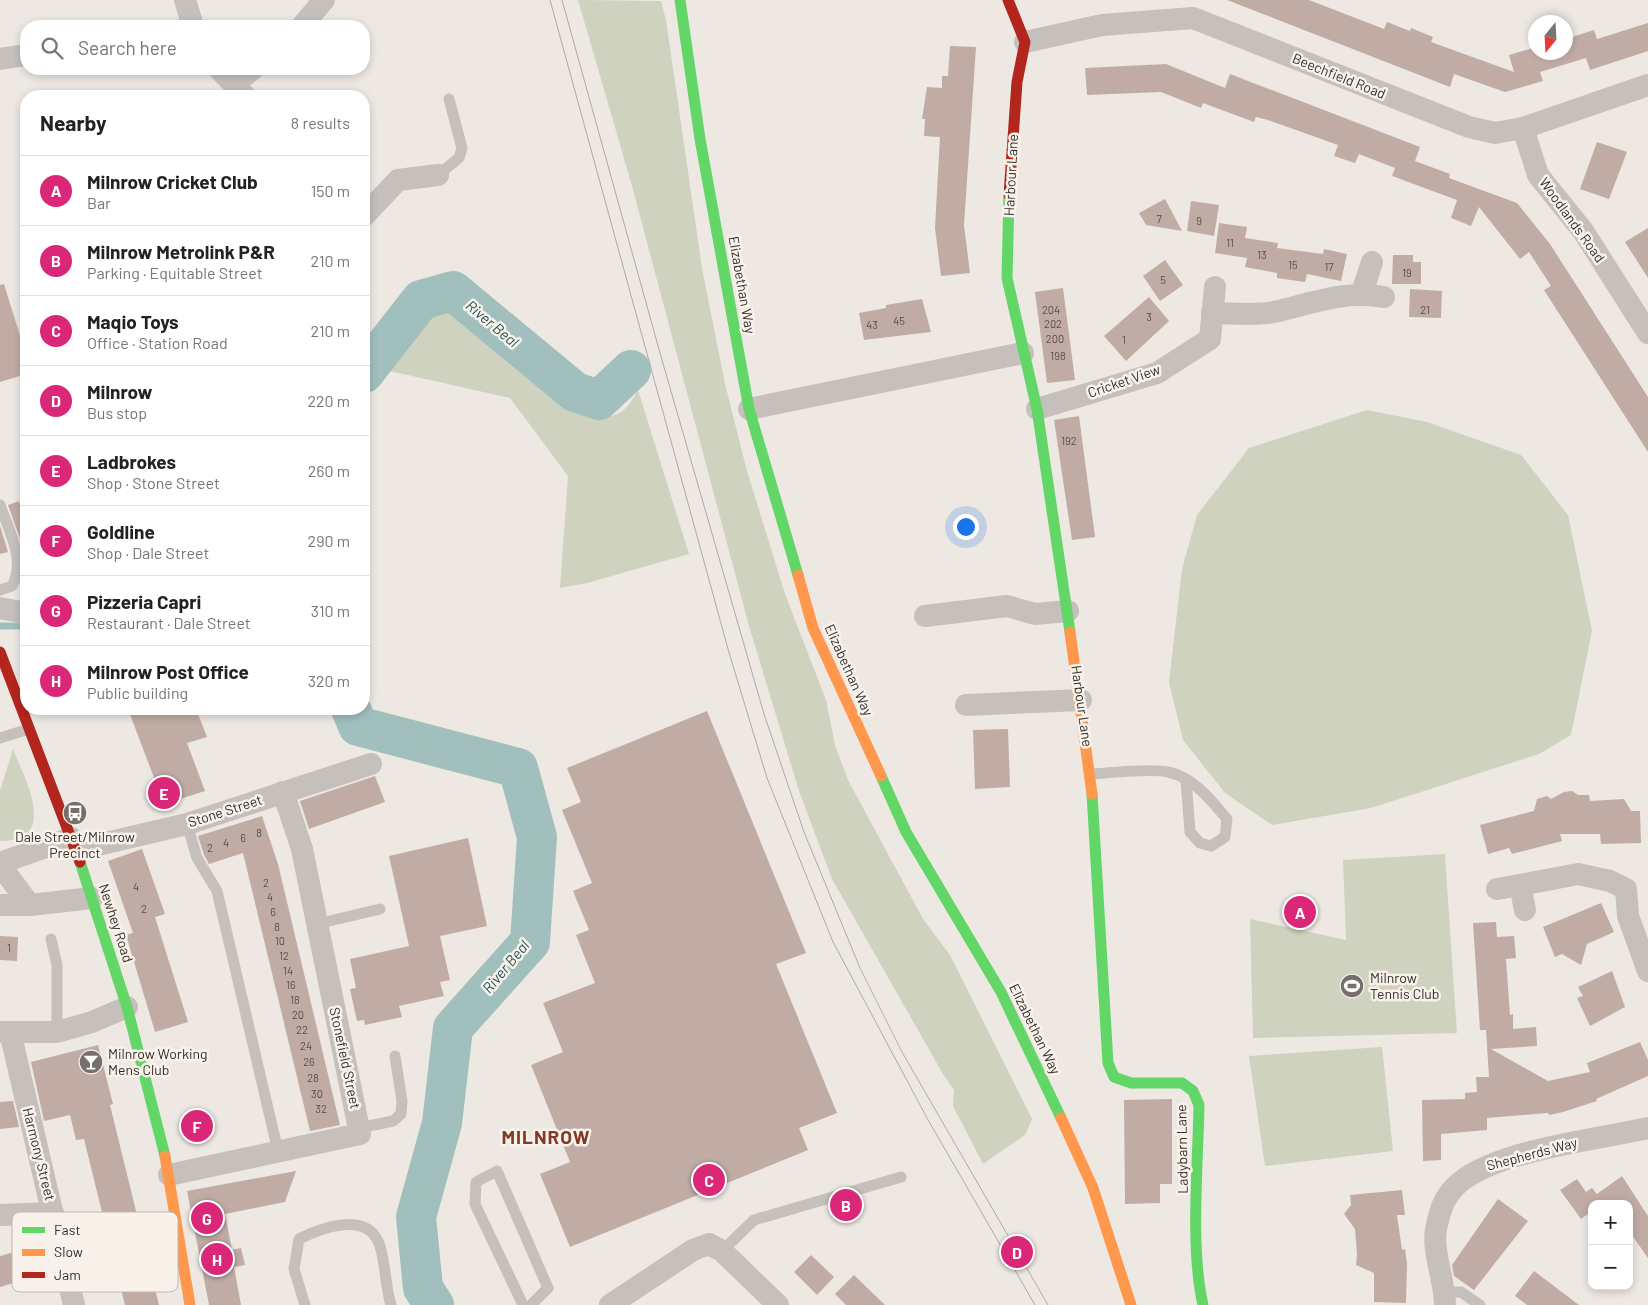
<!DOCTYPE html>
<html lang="en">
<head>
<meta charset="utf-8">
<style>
  body { margin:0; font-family:Barlow,sans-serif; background:#f6f6f6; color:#222 }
  .controls { position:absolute; right:15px; bottom:15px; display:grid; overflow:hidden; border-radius:10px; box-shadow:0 2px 8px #0003 }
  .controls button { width:45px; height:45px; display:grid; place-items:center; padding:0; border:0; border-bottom:1px solid #e0e0e0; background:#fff; color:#222; font:25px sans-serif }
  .compass { position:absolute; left:1528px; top:15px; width:45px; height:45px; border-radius:50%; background:#fff; box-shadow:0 2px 8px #0003; rotate:198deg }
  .you { position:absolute; left:965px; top:526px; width:18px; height:18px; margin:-12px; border:4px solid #fff; border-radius:50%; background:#1a73e8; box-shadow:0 0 0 8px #1a73e833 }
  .badge { display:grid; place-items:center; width:32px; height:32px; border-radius:50%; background:#db2777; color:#fff; font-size:16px; font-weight:700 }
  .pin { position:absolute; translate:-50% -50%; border:2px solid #fff; box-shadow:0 1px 5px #0006 }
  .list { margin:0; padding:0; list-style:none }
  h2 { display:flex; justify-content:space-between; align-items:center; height:65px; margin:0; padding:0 20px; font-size:21px }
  h2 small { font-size:16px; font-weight:400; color:#767676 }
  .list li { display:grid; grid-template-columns:32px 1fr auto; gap:15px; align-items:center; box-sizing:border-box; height:70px; padding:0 20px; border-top:1px solid #e0e0e0 }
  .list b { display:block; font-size:19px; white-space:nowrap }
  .list p { margin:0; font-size:16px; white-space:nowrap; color:#767676 }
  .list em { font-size:16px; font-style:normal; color:#767676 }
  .icon { flex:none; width:28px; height:28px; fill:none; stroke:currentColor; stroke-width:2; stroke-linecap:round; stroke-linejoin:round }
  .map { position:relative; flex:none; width:1648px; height:1305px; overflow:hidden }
  .search { position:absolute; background:#fff; box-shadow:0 2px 8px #0003; left:20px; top:20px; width:350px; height:55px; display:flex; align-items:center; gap:12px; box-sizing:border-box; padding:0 18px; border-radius:20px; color:#767676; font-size:19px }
  .panel { position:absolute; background:#fff; box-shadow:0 2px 8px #0003; left:20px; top:90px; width:350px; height:625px; border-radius:20px }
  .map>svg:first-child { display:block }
  .green { fill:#cfd2be }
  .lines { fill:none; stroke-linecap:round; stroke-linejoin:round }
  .stream { stroke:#a0bfbd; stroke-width:7 }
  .river { stroke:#a0bfbd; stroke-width:40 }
  .building { fill:#c0aca5 }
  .lane { stroke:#c6c0bc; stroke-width:11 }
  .street { stroke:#c6c0bc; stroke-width:22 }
  .fast { stroke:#63d668; stroke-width:11 }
  .slow { stroke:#ff974d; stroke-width:11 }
  .jam { stroke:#b3261e; stroke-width:11 }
  .tram { stroke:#aea9a6; stroke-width:1 }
  .labels { text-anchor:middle; stroke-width:5; stroke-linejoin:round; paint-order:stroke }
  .number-label { font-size:11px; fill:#594e49 }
  .street-label { font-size:14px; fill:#372e2a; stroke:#f9f2eb }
  .poi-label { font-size:14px; fill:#372e2a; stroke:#f9f2eb; text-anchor:start }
  .water-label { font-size:15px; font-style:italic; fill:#215557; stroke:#f9f2eb }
  .district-label { font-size:19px; font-weight:bold; letter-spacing:1px; fill:#833926; stroke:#f9f2eb }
  .key { fill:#f9f2eb; stroke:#bfb7b1; stroke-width:1 }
  .key-label { font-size:14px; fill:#372e2a }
</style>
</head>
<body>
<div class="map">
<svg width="1648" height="1305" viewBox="0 0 1648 1305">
  <rect width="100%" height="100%" fill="#eee8e3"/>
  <!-- green -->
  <g class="green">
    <polygon points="578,0 661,1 666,20 702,268 725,384 747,471 785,594 826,700 835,745 848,780 923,919 950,955 1032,1119 1025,1135 983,1164 953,1106 954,1090 943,1074 832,879 799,791 749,626 632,186"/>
    <path d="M442,302L456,305C484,330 579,429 615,415C627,411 632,400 638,390L689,554L587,583L560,588L568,476L510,398L381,369L423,309Z"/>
    <polygon points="1367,410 1427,422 1521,455 1568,515 1592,631 1571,735 1539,754 1371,808 1272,825 1225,793 1183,740 1169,682 1182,569 1197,515 1249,448"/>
    <path d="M13,749C25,780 60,841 0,841V791Z"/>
    <polygon points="1445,854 1457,1033 1253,1038 1250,919 1346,940 1343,860"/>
    <polygon points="1382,1047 1393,1151 1265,1166 1249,1056"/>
  </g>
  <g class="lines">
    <!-- stream -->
    <polyline class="stream" points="0,626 26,626"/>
    <!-- river -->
    <g class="river">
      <polyline points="364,373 421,300 453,291 575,392 599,400 631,370"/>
      <polyline points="351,709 358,726 518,768 537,837 530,942 453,1028 442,1123 416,1217 423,1288 434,1305"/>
    </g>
  </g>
  <!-- building -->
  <g class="building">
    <polygon points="1227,0 1309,0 1384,29 1387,22 1410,31 1411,28 1433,37 1431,42 1514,72 1509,55 1533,48 1534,52 1566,52 1566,39 1594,30 1597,39 1648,23 1648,51 1590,70 1586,58 1540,72 1543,81 1505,92 1454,74 1450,87"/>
    <polygon points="950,46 976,47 964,225 970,273 941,276 935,228 940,137 924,136 925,119 922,119 927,87 942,88 942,76 948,76"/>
    <polygon points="1166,64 1225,88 1230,74 1420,147 1415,161 1450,174 1449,178 1517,203 1550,244 1648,397 1648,452 1544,290 1551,286 1529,252 1520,259 1479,207 1471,226 1451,218 1457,200 1392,176 1395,168 1359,154 1355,163 1334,156 1338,145 1268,120 1256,117 1254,122 1203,103 1201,108 1161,92 1087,95 1085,68"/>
    <polygon points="1597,142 1627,152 1609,199 1580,189"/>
    <polygon points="1165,199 1182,231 1146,225 1139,213"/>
    <polygon points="1191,201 1219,205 1214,236 1187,231"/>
    <polygon points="1219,223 1247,227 1245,238 1278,243 1277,248 1323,254 1324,249 1347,254 1341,281 1307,274 1305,282 1277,278 1277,273 1245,267 1247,258 1215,253"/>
    <polygon points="1648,228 1648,278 1625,242"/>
    <polygon points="1393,255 1413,255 1413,262 1421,262 1421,284 1392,284"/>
    <polygon points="1165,260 1183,285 1160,301 1143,276"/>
    <polygon points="4,284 26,355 26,374 0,382 0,285"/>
    <polygon points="1063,288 1075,380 1047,383 1035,292"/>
    <polygon points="1410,289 1442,291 1441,318 1409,317"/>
    <polygon points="1149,297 1169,321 1126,361 1104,336"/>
    <polygon points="922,299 931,332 864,340 859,313 886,308 886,305"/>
    <polygon points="1079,416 1095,537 1072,540 1054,420"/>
    <polygon points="19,501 26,523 26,545 23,547 8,505"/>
    <polygon points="0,526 8,552 0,554"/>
    <polygon points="128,709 196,709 207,737 187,743 205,791 164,804"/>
    <polygon points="707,711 806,953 776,964 837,1113 799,1128 808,1150 570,1247 540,1174 570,1162 531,1065 563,1052 543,1003 595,983 576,935 589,930 573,891 592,883 562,810 581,802 567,768"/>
    <polygon points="1008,729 1010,787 975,789 973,730"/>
    <polygon points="375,776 385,802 309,829 300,801"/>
    <polygon points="1572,791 1578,795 1589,795 1590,801 1624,799 1631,811 1640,811 1641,843 1601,844 1600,834 1560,834 1562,841 1512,854 1509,848 1488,854 1480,825 1534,811 1537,799 1547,796 1551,799 1564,792"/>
    <polygon points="262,816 278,864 340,1125 310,1131 243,853 209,864 204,855 198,836"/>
    <polygon points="468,838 487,926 440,936 450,980 440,982 444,996 399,1006 402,1017 365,1025 364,1020 357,1021 350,989 356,988 350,959 409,946 389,856"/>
    <polygon points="142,849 165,914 155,917 188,1022 155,1032 126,935 133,933 108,861"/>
    <polygon points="1601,903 1614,932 1587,944 1581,965 1562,954 1555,957 1543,927"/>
    <polygon points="1496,922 1497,937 1514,936 1516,958 1506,959 1510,1015 1513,1014 1513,1029 1536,1027 1537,1046 1491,1049 1548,1081 1590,1072 1587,1063 1640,1042 1648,1060 1648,1076 1596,1099 1597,1101 1563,1112 1549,1115 1548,1113 1487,1118 1487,1130 1441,1134 1441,1160 1423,1161 1422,1100 1465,1099 1465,1093 1477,1092 1476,1077 1489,1077 1486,1030 1480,1030 1473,923"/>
    <polygon points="0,936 18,937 17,961 0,960"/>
    <polygon points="1612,971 1625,1007 1590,1026 1577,998 1583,996 1578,987"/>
    <polygon points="98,1045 113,1104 110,1105 159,1305 125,1305 84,1139 76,1140 70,1115 44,1121 39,1098 31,1062"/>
    <polygon points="1172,1099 1172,1184 1160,1184 1160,1203 1125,1204 1124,1100"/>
    <polygon points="13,1101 19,1127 0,1129 0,1102"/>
    <polygon points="296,1171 285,1202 225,1214 232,1250 241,1248 245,1265 234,1267 241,1305 209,1305 187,1191"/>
    <polygon points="1622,1176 1648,1216 1648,1258 1629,1231 1629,1204 1592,1204 1592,1211 1581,1219 1560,1190 1577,1179 1586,1192 1592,1188 1597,1194"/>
    <polygon points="1402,1190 1405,1215 1397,1215 1402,1250 1405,1249 1407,1264 1406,1303 1374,1302 1374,1273 1356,1265 1357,1254 1355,1229 1344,1214 1351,1205 1350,1195"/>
    <polygon points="1498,1199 1528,1221 1474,1290 1454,1276 1452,1265"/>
    <polygon points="29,1248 37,1276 0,1287 0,1256"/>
    <polygon points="811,1255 834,1277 817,1295 794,1272"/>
    <polygon points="1534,1271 1579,1305 1527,1305 1515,1296"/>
    <polygon points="854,1275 885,1305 846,1305 835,1294"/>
  </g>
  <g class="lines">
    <!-- lane -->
    <g class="lane">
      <polyline points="438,175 459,158 462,148 449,99"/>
      <path d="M0,505C9,531 26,560 12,586L0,590"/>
      <polyline points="0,738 29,729"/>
      <path d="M1091,774C1109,773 1152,768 1168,772C1193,777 1211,800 1227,819L1225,837L1211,846L1200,843L1190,832L1186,780"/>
      <polyline points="187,824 197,858 217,891 278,1151"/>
      <polyline points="317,924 380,909"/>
      <polyline points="51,939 57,965 57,1032"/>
      <polyline points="359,1128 393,1121 401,1114 402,1101 395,1056"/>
      <polyline points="722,1251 754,1220 901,1177"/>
      <polyline points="1445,1292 1461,1292 1480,1305"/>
      <path d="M305,1305L294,1269L299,1239C321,1228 364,1212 378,1241C385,1254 385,1287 391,1305"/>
      <polyline points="523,1305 475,1204 476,1182 497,1171 548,1288 531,1305"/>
    </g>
    <!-- street -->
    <g class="street">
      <polyline points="185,0 193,26"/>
      <polyline points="302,26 324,0"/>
      <polyline points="1025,42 1102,25 1193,18 1469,127 1495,133 1523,128 1648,85"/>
      <polyline points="0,59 26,55"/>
      <polyline points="219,69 245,96"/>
      <polyline points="234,84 253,69"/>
      <polyline points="1523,128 1538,175 1583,231 1648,333"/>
      <polyline points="364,216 398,180 438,175"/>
      <polyline points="1362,293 1372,262"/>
      <path d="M1212,313C1232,313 1255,316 1274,312C1313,303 1343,290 1384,297"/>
      <polyline points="749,409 1023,353"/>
      <polyline points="1037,409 1157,373 1210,339 1215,287"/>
      <polyline points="0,608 26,613"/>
      <polyline points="925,616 1007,606 1035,614 1068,611"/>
      <polyline points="966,705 1081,700"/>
      <polyline points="76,850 187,824 371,764"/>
      <polyline points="0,863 71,838"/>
      <polyline points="0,865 30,905"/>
      <polyline points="1497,889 1520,885"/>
      <polyline points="0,905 30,905 92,898"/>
      <polyline points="1525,910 1520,885 1578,874 1610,881 1626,889 1628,916 1648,971"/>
      <polyline points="0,1032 57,1032 92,1022 127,1007"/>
      <polyline points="10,1032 74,1305"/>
      <polyline points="169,1175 360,1134 302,849 283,792"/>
      <polyline points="0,1215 53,1213"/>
      <polyline points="610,1305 693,1250 709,1244 722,1251 778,1305"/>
      <path d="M1445,1305C1445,1281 1432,1252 1436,1229C1439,1217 1441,1204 1449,1194C1478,1151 1598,1140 1648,1128"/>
    </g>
    <!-- fast -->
    <g class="fast">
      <polyline points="680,0 700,139 749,409 798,575"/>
      <polyline points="1009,195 1007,278 1037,409 1070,632"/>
      <polyline points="881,776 906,832 1001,992 1061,1118"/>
      <path d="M1092,794L1108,1063L1114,1077L1131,1083H1182L1193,1091L1199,1105C1198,1166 1190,1247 1203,1305"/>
      <polyline points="80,862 127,1007 165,1156"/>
    </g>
    <!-- slow -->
    <g class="slow">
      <polyline points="798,575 813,628 881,776"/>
      <polyline points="1070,632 1092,794"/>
      <polyline points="1061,1118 1093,1188 1131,1305"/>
      <polyline points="165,1156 190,1305"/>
    </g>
    <!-- jam -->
    <g class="jam">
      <polyline points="1008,0 1025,42 1017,82 1009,195"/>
      <polyline points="0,652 80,862"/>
    </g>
    <!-- tram -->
    <g class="tram">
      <polyline points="550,0 728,649 767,778 833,942 927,1118 1035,1305"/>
      <polyline points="562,0 660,353 764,714 804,832 860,968 902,1052 1048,1305"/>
    </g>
  </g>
  <!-- icons -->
  <defs>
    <g id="bus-disc" transform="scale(1.25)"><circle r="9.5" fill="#776f6b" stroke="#f9f2eb"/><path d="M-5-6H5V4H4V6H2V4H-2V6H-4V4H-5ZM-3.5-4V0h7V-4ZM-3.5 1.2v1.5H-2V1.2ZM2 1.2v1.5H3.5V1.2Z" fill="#fff"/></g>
    <g id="stadium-disc" transform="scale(1.25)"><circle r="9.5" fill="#776f6b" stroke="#f9f2eb"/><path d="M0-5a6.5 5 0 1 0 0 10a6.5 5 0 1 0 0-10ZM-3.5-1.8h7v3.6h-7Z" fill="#fff"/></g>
    <g id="bar-disc" transform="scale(1.25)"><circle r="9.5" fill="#776f6b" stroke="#f9f2eb"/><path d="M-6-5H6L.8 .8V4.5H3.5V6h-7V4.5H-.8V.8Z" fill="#fff"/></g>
  </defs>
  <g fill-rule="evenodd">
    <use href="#bus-disc" x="75" y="813"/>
    <use href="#stadium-disc" x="1352" y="986"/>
    <use href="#bar-disc" x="91" y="1062"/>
  </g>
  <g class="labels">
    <!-- number labels -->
    <g class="number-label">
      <text x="1159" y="223">7</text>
      <text x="1199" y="225">9</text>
      <text x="1230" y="247">11</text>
      <text x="1262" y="259">13</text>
      <text x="1293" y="269">15</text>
      <text x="1329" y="271">17</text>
      <text x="1407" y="277">19</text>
      <text x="1163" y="284">5</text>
      <text x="1051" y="314">204</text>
      <text x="1425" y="314">21</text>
      <text x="1149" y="321">3</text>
      <text x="899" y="325">45</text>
      <text x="1053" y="328">202</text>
      <text x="872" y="329">43</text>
      <text x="1055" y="343">200</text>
      <text x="1124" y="344">1</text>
      <text x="1058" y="360">198</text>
      <text x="1069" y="445">192</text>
      <text x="259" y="837">8</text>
      <text x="243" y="842">6</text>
      <text x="226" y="847">4</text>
      <text x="210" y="852">2</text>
      <text x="266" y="887">2</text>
      <text x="136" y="891">4</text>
      <text x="270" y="901">4</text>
      <text x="144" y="913">2</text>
      <text x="273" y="916">6</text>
      <text x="277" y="931">8</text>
      <text x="280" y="945">10</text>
      <text x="9" y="952">1</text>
      <text x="284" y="960">12</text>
      <text x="288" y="975">14</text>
      <text x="291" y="989">16</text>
      <text x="295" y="1004">18</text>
      <text x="298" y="1019">20</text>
      <text x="302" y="1034">22</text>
      <text x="306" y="1050">24</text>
      <text x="309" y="1066">26</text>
      <text x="313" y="1082">28</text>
      <text x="317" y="1098">30</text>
      <text x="321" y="1113">32</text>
    </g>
    <!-- street labels -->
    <g class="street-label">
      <text transform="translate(1339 76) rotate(22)" y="5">Beechfield Road</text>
      <text transform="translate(1011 175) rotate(-87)" y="5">Harbour Lane</text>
      <text transform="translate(1572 220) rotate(54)" y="5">Woodlands Road</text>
      <text transform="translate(742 285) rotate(80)" y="5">Elizabethan Way</text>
      <text transform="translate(1124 381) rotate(-19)" y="5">Cricket View</text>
      <text transform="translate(849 670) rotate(66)" y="5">Elizabethan Way</text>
      <text transform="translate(1082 706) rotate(82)" y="5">Harbour Lane</text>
      <text transform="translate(225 811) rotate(-18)" y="5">Stone Street</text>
      <text transform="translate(116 923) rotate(72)" y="5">Newhey Road</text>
      <text transform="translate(1035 1029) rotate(64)" y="5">Elizabethan Way</text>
      <text transform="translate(345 1058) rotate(78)" y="5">Stonefield Street</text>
      <text transform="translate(1182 1149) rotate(-91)" y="5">Ladybarn Lane</text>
      <text transform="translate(39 1154) rotate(76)" y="5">Harmony Street</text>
      <text transform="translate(1532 1154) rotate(-15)" y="5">Shepherds Way</text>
    </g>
    <!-- poi labels -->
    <g class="poi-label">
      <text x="75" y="842" text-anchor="middle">Dale Street/Milnrow<tspan x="75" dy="16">Precinct</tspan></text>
      <text x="1370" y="983">Milnrow<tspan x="1370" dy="16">Tennis Club</tspan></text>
      <text x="108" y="1059">Milnrow Working<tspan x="108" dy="16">Mens Club</tspan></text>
    </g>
    <!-- water labels -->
    <g class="water-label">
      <text transform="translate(492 324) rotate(40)" y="5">River Beal</text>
      <text transform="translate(506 967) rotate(-50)" y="5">River Beal</text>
    </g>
    <!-- district labels -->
    <g class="district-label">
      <text x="546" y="1144">MILNROW</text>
    </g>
  </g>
  <!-- legend -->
  <rect x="12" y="1212" width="166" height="80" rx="8" class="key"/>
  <rect x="22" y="1227" width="23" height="6" fill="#63d668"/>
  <rect x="22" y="1249" width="23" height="7" fill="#ff974d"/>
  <rect x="22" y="1272" width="23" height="6" fill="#b3261e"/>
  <g class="key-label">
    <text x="54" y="1235">Fast</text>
    <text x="54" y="1257">Slow</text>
    <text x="54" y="1280">Jam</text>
  </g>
</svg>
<div class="controls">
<button>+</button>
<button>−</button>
</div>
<svg class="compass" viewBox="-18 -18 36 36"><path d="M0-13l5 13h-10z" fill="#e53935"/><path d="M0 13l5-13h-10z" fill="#767676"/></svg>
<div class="you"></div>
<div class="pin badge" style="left:1300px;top:912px">A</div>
<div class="pin badge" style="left:846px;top:1205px">B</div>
<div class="pin badge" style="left:709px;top:1180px">C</div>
<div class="pin badge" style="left:1017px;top:1252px">D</div>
<div class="pin badge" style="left:164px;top:793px">E</div>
<div class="pin badge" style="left:197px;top:1126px">F</div>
<div class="pin badge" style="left:207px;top:1218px">G</div>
<div class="pin badge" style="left:217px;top:1259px">H</div>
<div class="search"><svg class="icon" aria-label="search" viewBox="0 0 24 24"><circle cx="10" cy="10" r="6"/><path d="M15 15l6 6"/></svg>Search here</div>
<section class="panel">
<h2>Nearby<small>8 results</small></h2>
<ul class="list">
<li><span class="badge">A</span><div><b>Milnrow Cricket Club</b><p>Bar</p></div><em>150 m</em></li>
<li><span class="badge">B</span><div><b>Milnrow Metrolink P&amp;R</b><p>Parking · Equitable Street</p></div><em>210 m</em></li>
<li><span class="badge">C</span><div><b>Maqio Toys</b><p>Office · Station Road</p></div><em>210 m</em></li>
<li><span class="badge">D</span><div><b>Milnrow</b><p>Bus stop</p></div><em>220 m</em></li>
<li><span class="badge">E</span><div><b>Ladbrokes</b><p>Shop · Stone Street</p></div><em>260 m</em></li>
<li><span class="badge">F</span><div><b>Goldline</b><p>Shop · Dale Street</p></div><em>290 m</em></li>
<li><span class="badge">G</span><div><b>Pizzeria Capri</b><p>Restaurant · Dale Street</p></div><em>310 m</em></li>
<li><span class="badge">H</span><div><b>Milnrow Post Office</b><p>Public building</p></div><em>320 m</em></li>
</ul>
</section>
</div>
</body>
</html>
